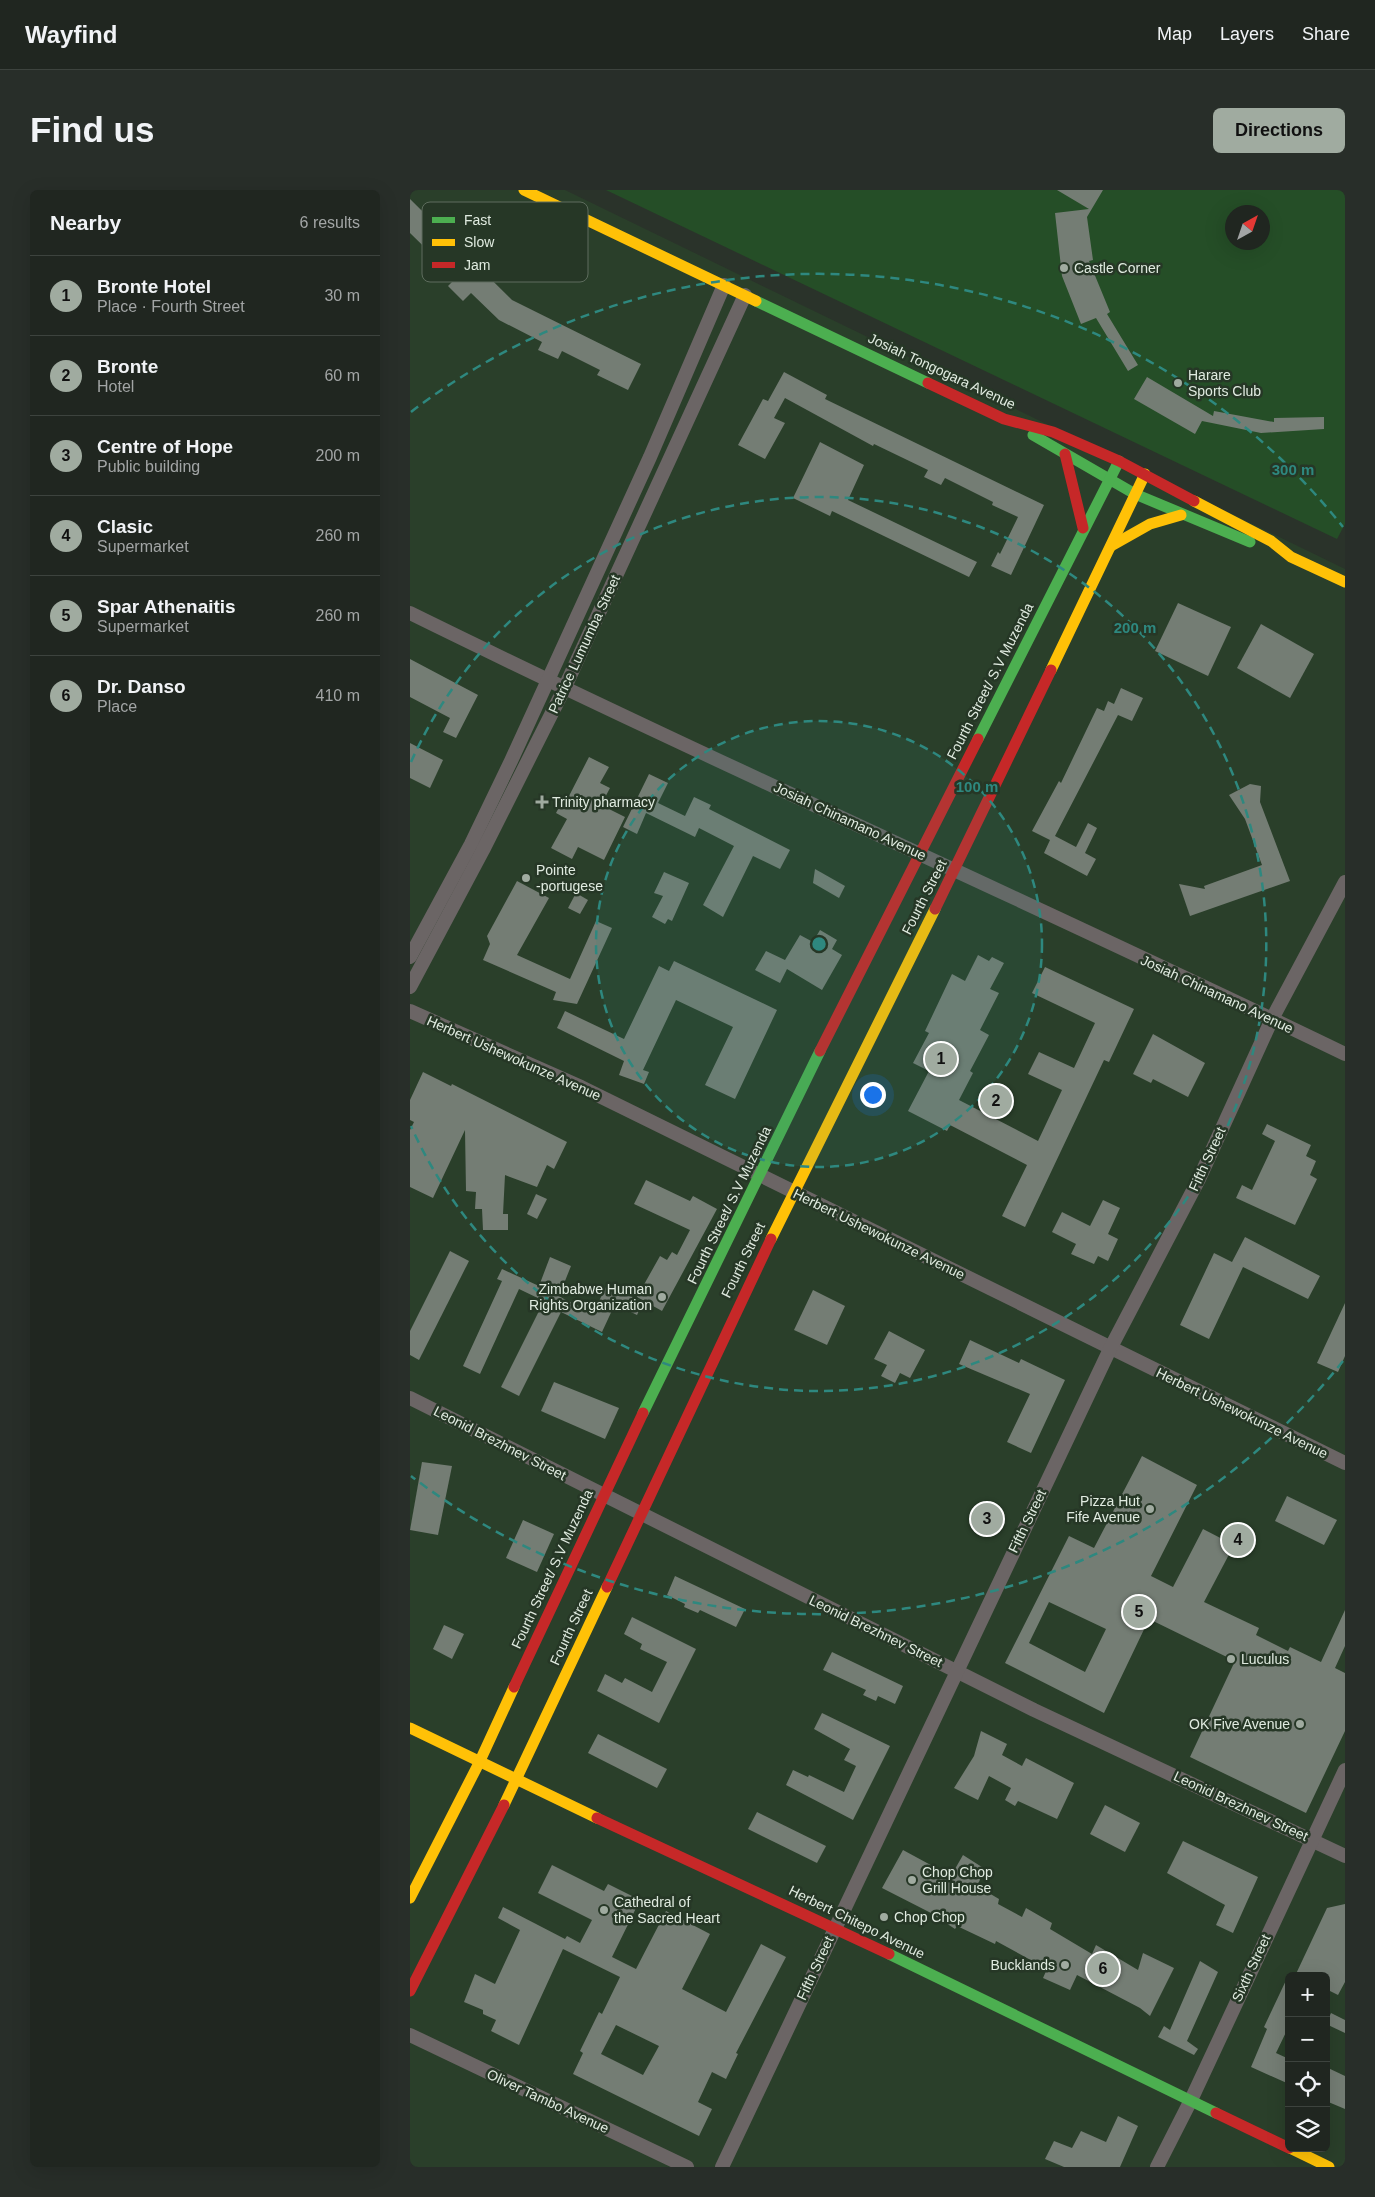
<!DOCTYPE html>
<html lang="en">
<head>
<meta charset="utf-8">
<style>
  body { margin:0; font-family:Arial,sans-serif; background:#282e29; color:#f1f3f6 }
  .controls { position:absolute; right:15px; bottom:15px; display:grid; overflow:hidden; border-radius:8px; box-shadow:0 5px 20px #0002 }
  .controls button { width:45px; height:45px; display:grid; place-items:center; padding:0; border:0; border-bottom:1px solid #3d433e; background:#202620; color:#f1f3f6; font:25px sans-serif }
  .compass { position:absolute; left:815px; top:15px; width:45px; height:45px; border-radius:50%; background:#202620; box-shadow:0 5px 20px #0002; rotate:40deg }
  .you { position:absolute; left:462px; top:904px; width:18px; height:18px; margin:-12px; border:4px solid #fff; border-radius:50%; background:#1a73e8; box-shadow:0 0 0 8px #1a73e833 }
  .badge { display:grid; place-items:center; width:32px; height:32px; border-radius:50%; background:#a0aba0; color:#111; font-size:16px; font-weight:700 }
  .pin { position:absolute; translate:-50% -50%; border:2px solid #fff; box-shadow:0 1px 5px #0006 }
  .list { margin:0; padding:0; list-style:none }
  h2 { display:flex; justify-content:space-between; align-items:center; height:65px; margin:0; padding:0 20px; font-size:21px }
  h2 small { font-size:16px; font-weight:400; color:#a2a5a5 }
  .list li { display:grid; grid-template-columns:32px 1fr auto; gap:15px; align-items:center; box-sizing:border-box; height:80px; padding:0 20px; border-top:1px solid #3d433e }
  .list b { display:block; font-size:19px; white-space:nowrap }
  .list p { margin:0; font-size:16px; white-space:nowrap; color:#a2a5a5 }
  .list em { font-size:16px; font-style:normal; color:#a2a5a5 }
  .icon { flex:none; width:28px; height:28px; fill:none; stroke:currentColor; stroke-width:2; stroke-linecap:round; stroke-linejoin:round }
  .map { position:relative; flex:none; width:935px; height:1977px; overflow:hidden; border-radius:8px }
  header { display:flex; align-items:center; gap:30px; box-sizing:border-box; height:70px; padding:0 25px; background:#202620; border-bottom:1px solid #3d433e }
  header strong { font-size:24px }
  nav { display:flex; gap:28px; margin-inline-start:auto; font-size:18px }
  .intro { display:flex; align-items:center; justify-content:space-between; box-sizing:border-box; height:120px; padding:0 30px }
  h1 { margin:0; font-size:35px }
  .button { padding:12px 22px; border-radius:8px; background:#a0aba0; color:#111; font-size:18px; font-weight:700 }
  main { display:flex; gap:30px; padding:0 30px }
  aside { flex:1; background:#202620; border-radius:8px; box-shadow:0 5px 20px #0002 }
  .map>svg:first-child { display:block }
  .built { fill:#2a3f2a; fill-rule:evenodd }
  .green { fill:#254e27; fill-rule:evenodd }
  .building { fill:#747d74; fill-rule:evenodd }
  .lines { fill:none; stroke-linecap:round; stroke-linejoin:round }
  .street { stroke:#6b6565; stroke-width:14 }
  .fast { stroke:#4caf50; stroke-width:11 }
  .slow { stroke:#ffc107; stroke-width:11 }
  .jam { stroke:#c62828; stroke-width:11 }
  .ring { fill:none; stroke:#2e887f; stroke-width:2.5; stroke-dasharray:9 6 }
  .poi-dot { fill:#a0aba0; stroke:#263726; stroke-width:2 }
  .labels { text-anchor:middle; stroke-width:5; stroke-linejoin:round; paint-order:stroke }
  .poi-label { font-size:14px; fill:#e0ebe0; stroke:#263726; text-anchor:start }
  .street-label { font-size:14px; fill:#e0ebe0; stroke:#263726 }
  .key { fill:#263726; stroke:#5e6d5e; stroke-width:1 }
  .key-label { font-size:14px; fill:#e0ebe0 }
  .centre { fill:#2e887f; stroke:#263726; stroke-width:2.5 }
  .ring-label { font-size:15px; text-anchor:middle; font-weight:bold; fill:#2e887f; stroke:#263726; stroke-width:5; stroke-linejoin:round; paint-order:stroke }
</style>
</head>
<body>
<header>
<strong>Wayfind</strong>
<nav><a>Map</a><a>Layers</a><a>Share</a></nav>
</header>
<div class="intro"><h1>Find us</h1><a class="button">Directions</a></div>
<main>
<aside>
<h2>Nearby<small>6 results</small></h2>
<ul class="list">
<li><span class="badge">1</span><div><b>Bronte Hotel</b><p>Place · Fourth Street</p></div><em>30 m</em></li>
<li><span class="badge">2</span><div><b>Bronte</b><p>Hotel</p></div><em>60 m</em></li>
<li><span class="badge">3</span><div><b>Centre of Hope</b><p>Public building</p></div><em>200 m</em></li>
<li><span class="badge">4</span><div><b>Clasic</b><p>Supermarket</p></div><em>260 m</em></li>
<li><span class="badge">5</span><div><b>Spar Athenaitis</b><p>Supermarket</p></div><em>260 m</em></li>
<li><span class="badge">6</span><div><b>Dr. Danso</b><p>Place</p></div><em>410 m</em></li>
</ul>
</aside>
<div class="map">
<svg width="935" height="1977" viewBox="0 0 935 1977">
  <rect width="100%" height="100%" fill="#2a332a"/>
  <!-- built -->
  <path class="built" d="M0,0H155L935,379V1977H0ZM879,1786H916V1958H879Z"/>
  <!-- green -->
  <path class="green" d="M196,0H935V334L927,349ZM822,22H852V52H822Z"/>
  <!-- building -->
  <g class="building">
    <polygon points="647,0 693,0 677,27 683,70 679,71 700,122 697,124 728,175 718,181 686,128 671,134 652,86 645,23 679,19"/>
    <polygon points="0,9 102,110 231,174 218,200 187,185 190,180 152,161 148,169 128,160 132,152 89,130 61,103 53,111 38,96 46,88 0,43"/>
    <polygon points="374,182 417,205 415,209 634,315 601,385 581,376 588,362 590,364 608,327 582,315 583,312 535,288 531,295 514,287 518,280 464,254 463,256 375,208 364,228 375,233 355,269 328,255 353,209 358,211"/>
    <polygon points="737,187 803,226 804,221 864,232 864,228 914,227 914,239 851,243 792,231 785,244 724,209"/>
    <polygon points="410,252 454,275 438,310 567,372 559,387 422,321 420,326 383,308"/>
    <polygon points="768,413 821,437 798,486 745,461"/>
    <polygon points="851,434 904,464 880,508 827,478"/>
    <polygon points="0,469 68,505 46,548 33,542 40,528 0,507"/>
    <polygon points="711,498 733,508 722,531 708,525 645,646 666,657 678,633 687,638 675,663 686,669 677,686 634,663 640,650 622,641 649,591 651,593 687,518 694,521 698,511 704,514"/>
    <polygon points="0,553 33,570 20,598 0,588"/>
    <polygon points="179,567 199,577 190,593 200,598 191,615 215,627 194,670 168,657 162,669 141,658 157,629 146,623 156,604 159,606"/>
    <polygon points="239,584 258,593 248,613 275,626 284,607 301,615 299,619 380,660 370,679 343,666 313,727 293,715 324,656 289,638 285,647 236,623 227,644 213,637"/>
    <polygon points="840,594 851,596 850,612 880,691 780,726 769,694 795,699 794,696 852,675 835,629 819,605"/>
    <polygon points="405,679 435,696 429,708 403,693"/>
    <polygon points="254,682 279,693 262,731 258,729 255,734 242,727 253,706 244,703"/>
    <polygon points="107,691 139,708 107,765 160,789 186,731 202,738 167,814 143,810 146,802 73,770 80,754 77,746"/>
    <polygon points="166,703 178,710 170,724 158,718"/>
    <polygon points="410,740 427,750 422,759 432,765 412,800 377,779 370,793 345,780 356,761 375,770 390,745 403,752"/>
    <polygon points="568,765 579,771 582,767 594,773 580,799 589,803 570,840 579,845 560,881 563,883 549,910 628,951 652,900 618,884 629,862 664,878 685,833 622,803 635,777 724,819 699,872 694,870 615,1037 592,1026 617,975 540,935 537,941 498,921 519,881 503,873 519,843 515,841 542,784 555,791"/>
    <polygon points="264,771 367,820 325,909 295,895 323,837 266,810 233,880 239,882 234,894 209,885 214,871 147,838 155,821 214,849 249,776 259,781"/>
    <polygon points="743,844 795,873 778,907 743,889 741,893 723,884"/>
    <polygon points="13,882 41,896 42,894 157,952 144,979 137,975 127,997 95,985 93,1024 98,1024 98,1040 73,1040 72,1019 65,1019 66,1002 56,1001 55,940 23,1008 0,997 0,940 4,932 0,930 0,910"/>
    <polygon points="857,934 901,955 896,966 906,971 900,985 907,989 885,1035 826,1008 832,995 842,1000 865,951 852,944"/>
    <polygon points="236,990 280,1011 283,1006 307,1019 252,1121 227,1107 250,1066 257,1070 262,1062 267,1065 280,1040 224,1014"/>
    <polygon points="126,1004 137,1009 127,1029 117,1024"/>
    <polygon points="693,1010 710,1018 698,1044 708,1049 698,1071 688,1066 684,1074 661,1064 666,1054 642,1042 652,1022 680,1036"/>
    <polygon points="835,1047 910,1086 898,1109 833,1077 799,1149 770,1135 804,1063 822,1072"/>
    <polygon points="40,1061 59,1071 9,1170 0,1165 0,1141"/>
    <polygon points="140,1067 161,1076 149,1106 154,1109 183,1123 197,1095 233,1112 227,1125 205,1114 192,1142 151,1122 109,1206 91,1197 134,1111 109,1099 70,1184 53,1176 92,1091 87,1089 92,1079 129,1096"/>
    <polygon points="403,1100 435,1116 417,1155 384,1140"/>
    <polygon points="935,1113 935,1166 928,1182 907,1173"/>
    <polygon points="479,1141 515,1160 500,1188 490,1183 485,1193 471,1186 477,1175 464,1169"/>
    <polygon points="560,1150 609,1173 611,1169 655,1190 621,1263 597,1252 620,1204 549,1174"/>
    <polygon points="144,1192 209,1218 195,1249 131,1221"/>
    <path d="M732,1266L787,1295L741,1386L763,1397L793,1339L824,1355L794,1412L849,1438L846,1445L878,1461L880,1457L911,1472L935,1420V1456L925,1478L935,1483V1541L896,1623L780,1567L825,1471L739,1429L694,1523L595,1473L659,1346L684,1358ZM639,1412L696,1439L675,1482L619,1453Z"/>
    <polygon points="12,1272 42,1276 28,1345 0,1340"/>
    <polygon points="877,1306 927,1330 914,1355 865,1331"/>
    <polygon points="113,1330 144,1344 127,1382 96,1368"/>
    <polygon points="265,1386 335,1419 326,1437 290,1420 288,1423 274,1417 275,1414 257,1405"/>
    <polygon points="222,1427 286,1459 249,1533 187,1501 195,1484 212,1493 215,1488 242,1502 257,1472 230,1459 232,1454 214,1444"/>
    <polygon points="34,1435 54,1444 42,1469 23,1459"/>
    <polygon points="422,1462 493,1496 485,1514 468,1506 466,1511 453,1505 456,1500 413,1480"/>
    <polygon points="412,1523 480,1556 443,1630 376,1595 383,1580 398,1587 399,1585 434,1602 446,1576 434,1570 440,1559 404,1539"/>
    <polygon points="571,1541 597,1554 592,1565 612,1576 616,1568 664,1593 647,1629 608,1611 605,1616 595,1610 601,1598 579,1586 568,1610 544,1598 564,1566"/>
    <polygon points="188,1544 257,1579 247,1598 178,1563"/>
    <polygon points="695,1615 730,1633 715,1662 680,1644"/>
    <polygon points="347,1622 416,1656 407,1673 338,1639"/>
    <polygon points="773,1651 848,1687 823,1743 806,1735 815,1715 757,1683"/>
    <polygon points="493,1660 541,1686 553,1665 575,1679 567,1696 589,1709 588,1714 612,1727 616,1718 642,1733 640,1739 682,1764 686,1755 728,1780 733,1763 764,1778 740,1826 730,1818 667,1785 660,1800 633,1788 637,1779 586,1751 585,1754 547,1736 545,1739 521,1723 472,1698"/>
    <path d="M142,1675L194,1701L198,1694L230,1710L202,1767L226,1779L256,1721L300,1744L272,1799L316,1822L351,1754L376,1767L326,1863L328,1864L316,1889L302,1882L288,1912L302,1919L289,1946L163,1884L173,1863L170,1861L189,1822L192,1824L210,1787L153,1759L109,1855L81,1841L86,1830L73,1824V1820L54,1812L65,1784L85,1794L110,1740L88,1728L93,1717L155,1749L157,1746L170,1753L182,1730L128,1703ZM206,1835L249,1856L233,1885L191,1864Z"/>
    <polygon points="935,1714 935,1792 928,1805 916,1799 916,1786 885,1786 917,1718"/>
    <polygon points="790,1771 808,1782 777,1851 788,1859 784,1865 748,1847 754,1836 760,1840"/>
    <polygon points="879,1784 879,1836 866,1863 879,1869 879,1894 841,1877 857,1839 854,1837"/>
    <polygon points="921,1823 935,1830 935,1843 916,1834"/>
    <polygon points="916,1877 935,1886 935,1919 916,1911"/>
    <polygon points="708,1926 728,1936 710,1977 654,1977 635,1969 644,1951 662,1958 671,1941 696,1952"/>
  </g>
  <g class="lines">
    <!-- street -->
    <g class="street">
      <path d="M0,423C309,575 625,714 935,864"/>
      <polyline points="0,767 61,654 101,571 240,267 314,95"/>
      <polyline points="0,797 73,660 154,499 335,105"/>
      <polyline points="0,821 171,897 935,1273"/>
      <polyline points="0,1208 624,1520 935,1666"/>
      <polyline points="0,1845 277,1977"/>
      <polyline points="312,1977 700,1159 789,989 862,829 935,692"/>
      <polyline points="747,1977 781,1910 935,1580"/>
    </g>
    <!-- fast -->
    <g class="fast">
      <polyline points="346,111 518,193"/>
      <polyline points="623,245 725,304 840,352"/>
      <polyline points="568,549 709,271"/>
      <polyline points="233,1223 410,861"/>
      <polyline points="479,1764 806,1923"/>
    </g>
    <!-- slow -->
    <g class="slow">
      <polyline points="114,0 346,111"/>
      <polyline points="784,311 861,351 881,367 935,392"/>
      <polyline points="701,356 740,334 771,325"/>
      <polyline points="641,480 735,284"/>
      <polyline points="361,1049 525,719"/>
      <polyline points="0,1538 187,1628"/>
      <polyline points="94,1615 197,1397"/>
      <polyline points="0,1708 69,1573 104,1497"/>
      <polyline points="880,1958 919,1977"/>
    </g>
    <!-- jam -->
    <g class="jam">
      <polyline points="518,193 594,229 643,242 709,271 784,311"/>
      <polyline points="655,264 673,338"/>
      <polyline points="525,719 641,480"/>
      <polyline points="410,861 568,549"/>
      <polyline points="197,1397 361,1049"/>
      <polyline points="104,1497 233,1223"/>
      <polyline points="187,1628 479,1764"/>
      <polyline points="0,1801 94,1615"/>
      <polyline points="806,1923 879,1958"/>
    </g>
  </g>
  <!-- distance rings -->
  <circle cx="409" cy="754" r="223" fill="#2e887f" fill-opacity=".12"/>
  <g class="ring">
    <circle cx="409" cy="754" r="223"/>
    <path d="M1 572A447 447 0 1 1 1 936"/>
    <path d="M933 1171A670 670 0 0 1 1 1286M1 222A670 670 0 0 1 933 337"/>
  </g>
  <!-- markers -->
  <g class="poi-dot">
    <circle cx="654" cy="78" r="5"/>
    <circle cx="768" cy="193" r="5"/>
    <path d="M129.5 604.5h5v5h5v5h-5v5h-5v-5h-5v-5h5z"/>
    <circle cx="116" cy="688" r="5"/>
    <circle cx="252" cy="1107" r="5"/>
    <circle cx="740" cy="1319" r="5"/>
    <circle cx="821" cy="1469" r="5"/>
    <circle cx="890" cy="1534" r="5"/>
    <circle cx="502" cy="1690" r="5"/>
    <circle cx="194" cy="1720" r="5"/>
    <circle cx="474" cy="1727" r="5"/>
    <circle cx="655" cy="1775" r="5"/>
  </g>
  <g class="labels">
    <!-- poi labels -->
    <g class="poi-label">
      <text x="664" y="83">Castle Corner</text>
      <text x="778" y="190">Harare<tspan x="778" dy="16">Sports Club</tspan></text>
      <text x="142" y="617">Trinity pharmacy</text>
      <text x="126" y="685">Pointe<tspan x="126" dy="16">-portugese</tspan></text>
      <text x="242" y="1104" text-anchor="end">Zimbabwe Human<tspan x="242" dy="16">Rights Organization</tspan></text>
      <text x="730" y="1316" text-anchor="end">Pizza Hut<tspan x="730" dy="16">Fife Avenue</tspan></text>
      <text x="831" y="1474">Luculus</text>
      <text x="880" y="1539" text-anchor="end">OK Five Avenue</text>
      <text x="512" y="1687">Chop Chop<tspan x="512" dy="16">Grill House</tspan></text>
      <text x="204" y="1717">Cathedral of<tspan x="204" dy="16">the Sacred Heart</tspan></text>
      <text x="484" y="1732">Chop Chop</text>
      <text x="645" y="1780" text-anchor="end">Bucklands</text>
    </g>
    <!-- street labels -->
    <g class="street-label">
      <text transform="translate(532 181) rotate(25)" y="5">Josiah Tongogara Avenue</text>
      <text transform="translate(174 454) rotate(-65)" y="5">Patrice Lumumba Street</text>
      <text transform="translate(580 491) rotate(-63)" y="5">Fourth Street/ S.V Muzenda</text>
      <text transform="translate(440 631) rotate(25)" y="5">Josiah Chinamano Avenue</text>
      <text transform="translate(514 707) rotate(-63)" y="5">Fourth Street</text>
      <text transform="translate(807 804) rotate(25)" y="5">Josiah Chinamano Avenue</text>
      <text transform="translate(104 868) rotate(24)" y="5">Herbert Ushewokunze Avenue</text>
      <text transform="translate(797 969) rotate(-65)" y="5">Fifth Street</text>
      <text transform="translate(319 1015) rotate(-64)" y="5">Fourth Street/ S.V Muzenda</text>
      <text transform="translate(469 1044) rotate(26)" y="5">Herbert Ushewokunze Avenue</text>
      <text transform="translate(333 1070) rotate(-64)" y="5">Fourth Street</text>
      <text transform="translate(832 1223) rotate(26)" y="5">Herbert Ushewokunze Avenue</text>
      <text transform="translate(90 1253) rotate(27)" y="5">Leonid Brezhnev Street</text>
      <text transform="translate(617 1331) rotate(-64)" y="5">Fifth Street</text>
      <text transform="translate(142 1379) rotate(-65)" y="5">Fourth Street/ S.V Muzenda</text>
      <text transform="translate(161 1437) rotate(-65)" y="5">Fourth Street</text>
      <text transform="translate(466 1441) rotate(26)" y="5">Leonid Brezhnev Street</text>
      <text transform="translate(831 1616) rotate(25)" y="5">Leonid Brezhnev Street</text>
      <text transform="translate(447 1732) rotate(26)" y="5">Herbert Chitepo Avenue</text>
      <text transform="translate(405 1778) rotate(-65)" y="5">Fifth Street</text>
      <text transform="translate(841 1778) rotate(-65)" y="5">Sixth Street</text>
      <text transform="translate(138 1911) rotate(25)" y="5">Oliver Tambo Avenue</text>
    </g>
  </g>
  <!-- legend -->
  <rect x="12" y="12" width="166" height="80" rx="8" class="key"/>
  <rect x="22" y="27" width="23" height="6" fill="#4caf50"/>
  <rect x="22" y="49" width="23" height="7" fill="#ffc107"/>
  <rect x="22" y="72" width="23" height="6" fill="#c62828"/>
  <g class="key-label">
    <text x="54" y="35">Fast</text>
    <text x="54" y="57">Slow</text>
    <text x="54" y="80">Jam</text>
  </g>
  <circle cx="409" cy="754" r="8" class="centre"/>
  <g class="ring-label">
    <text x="883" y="285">300 m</text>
    <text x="725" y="443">200 m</text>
    <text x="567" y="602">100 m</text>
  </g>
</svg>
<div class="controls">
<button>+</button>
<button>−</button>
<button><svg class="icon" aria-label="locate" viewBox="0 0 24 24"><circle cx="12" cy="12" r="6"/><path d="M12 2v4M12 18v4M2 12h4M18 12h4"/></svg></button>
<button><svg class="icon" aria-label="layers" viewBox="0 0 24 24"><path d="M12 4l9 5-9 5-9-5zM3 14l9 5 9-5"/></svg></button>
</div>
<svg class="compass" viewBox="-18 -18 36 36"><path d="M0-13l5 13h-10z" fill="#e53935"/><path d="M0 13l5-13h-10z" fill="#a2a5a5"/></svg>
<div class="you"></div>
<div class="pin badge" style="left:531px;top:869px">1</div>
<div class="pin badge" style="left:586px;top:911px">2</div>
<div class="pin badge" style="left:577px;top:1329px">3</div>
<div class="pin badge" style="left:828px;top:1350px">4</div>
<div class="pin badge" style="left:729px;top:1422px">5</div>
<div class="pin badge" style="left:693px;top:1779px">6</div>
</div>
</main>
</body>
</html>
